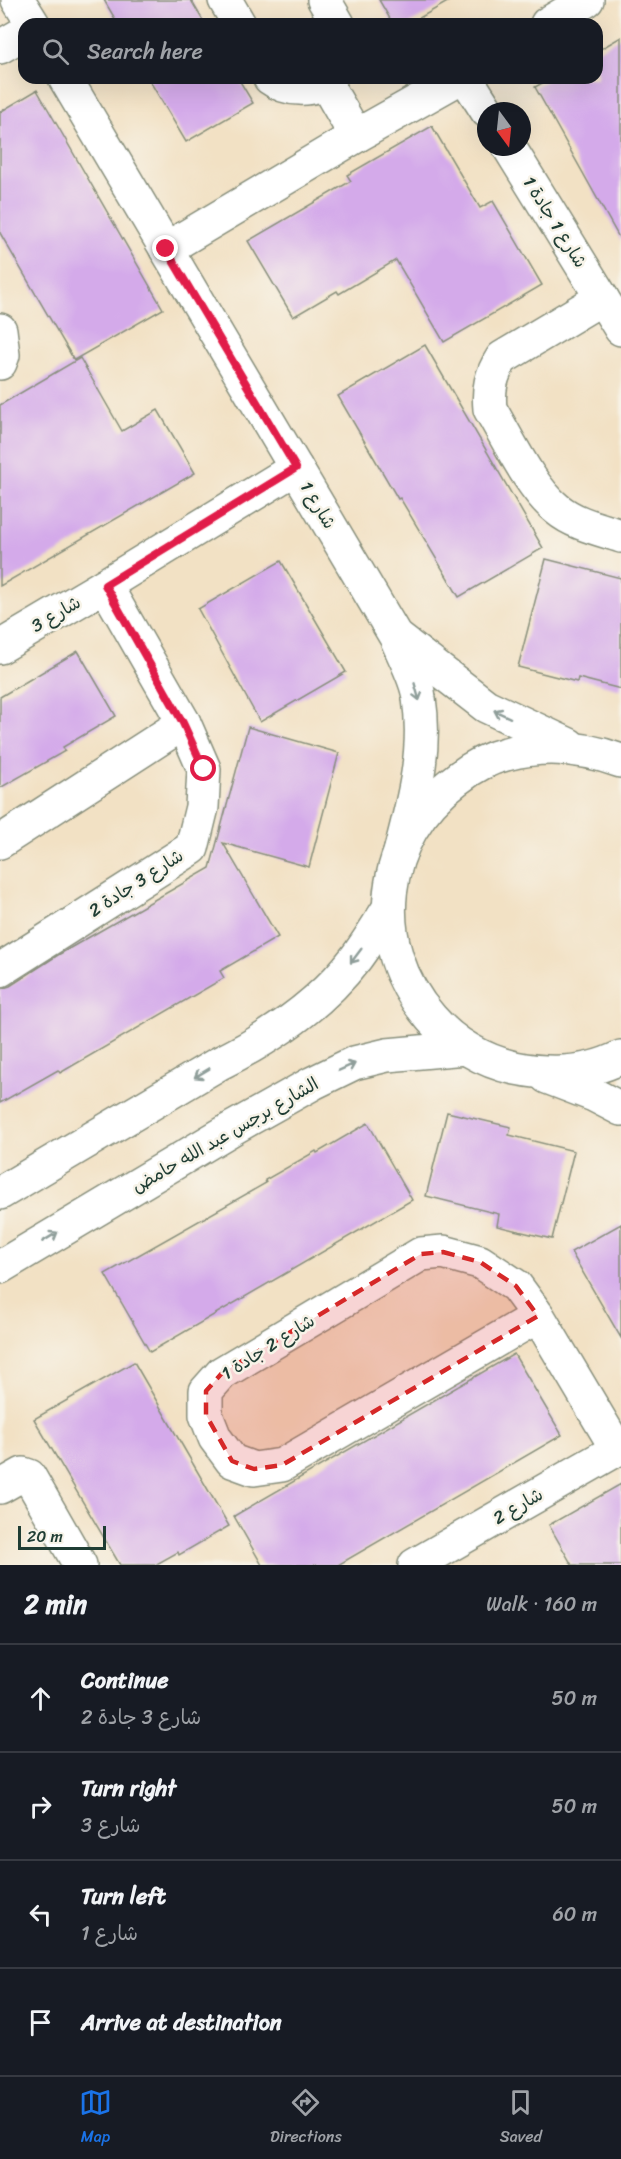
<!DOCTYPE html>
<html lang="en">
<head>
<meta charset="utf-8">
<style>
  body { margin:0; font-family:Sriracha,"Playpen Sans Arabic",sans-serif; background:#242831; color:#f1f3f6 }
  .compass { position:absolute; left:477px; top:102px; width:54px; height:54px; border-radius:50%; background:#171b24; box-shadow:0 6px 24px #0002; rotate:165deg }
  .scale { position:absolute; left:18px; bottom:15px; width:88px; box-sizing:border-box; padding-left:6px; border:3px solid #1f3d34; border-top:0; font-size:16px; line-height:21px; white-space:nowrap; color:#1f3d34; -webkit-text-stroke:4px #f7f3e8; paint-order:stroke }
  .stop { position:absolute; width:18px; height:18px; margin:-14px; border:4px solid #e11d48; border-radius:50%; background:#fff }
  .stop.end { background:#e11d48; border-color:#fff; box-shadow:0 2px 6px #0008 }
  .list { margin:0; padding:0; list-style:none }
  h2 { display:flex; justify-content:space-between; align-items:center; height:78px; margin:0; padding:0 24px; font-size:26px }
  h2 small { font-size:20px; font-weight:400; color:#9ea1a6 }
  .list li { display:grid; grid-template-columns:39px 1fr auto; gap:18px; align-items:center; box-sizing:border-box; height:108px; padding:0 24px; border-top:2px solid #363941 }
  .list b { display:block; font-size:22px; white-space:nowrap }
  .list p { margin:0; font-size:20px; white-space:nowrap; color:#9ea1a6 }
  .list em { font-size:20px; font-style:normal; color:#9ea1a6 }
  .icon { flex:none; width:33px; height:33px; fill:none; stroke:currentColor; stroke-width:2; stroke-linecap:round; stroke-linejoin:round }
  .map { position:relative; flex:none; width:621px; height:1565px; overflow:hidden }
  .search { position:absolute; background:#171b24; box-shadow:0 6px 24px #0002; left:18px; right:18px; top:18px; height:66px; display:flex; align-items:center; gap:15px; box-sizing:border-box; padding:0 21px; border-radius:18px; color:#9ea1a6; font-size:22px }
  .sheet { height:510px; background:#171b24 }
  nav { display:flex; justify-content:space-around; align-items:center; box-sizing:border-box; height:84px; border-top:2px solid #363941; background:#171b24; font-size:16px; color:#9ea1a6 }
  nav a { display:grid; justify-items:center; gap:3px }
  nav .on { color:#1a73e8 }
  .map>svg:first-child { display:block }
  .building { fill:#d4aaea }
  .lines { fill:none; stroke-linecap:round; stroke-linejoin:round }
  .minor-casing { stroke:#888f7c; stroke-width:36 }
  .minor { stroke:#fff; stroke-width:33 }
  .oneway { stroke:#8f9e9a }
  .route { stroke:#e11d48; stroke-width:8 }
  .marked { fill:#d62828; fill-opacity:0.2; stroke:#d62828; stroke-width:4.5; stroke-dasharray:12 8; stroke-linejoin:round }
  .labels { text-anchor:middle; stroke-width:5; stroke-linejoin:round; paint-order:stroke }
  .street-label { font-size:18px; fill:#1f3d34; stroke:#f7f3e8 }
</style>
</head>
<body>
<div class="map">
<svg width="621" height="1565" viewBox="0 0 621 1565">
  <rect width="100%" height="100%" fill="#f7f3e8"/>
  <filter id="ink" filterUnits="userSpaceOnUse"><feTurbulence type="fractalNoise" baseFrequency=".0167" numOctaves="2"/><feDisplacementMap in="SourceGraphic" scale="12" xChannelSelector="R" yChannelSelector="G"/><feConvolveMatrix kernelMatrix="1 2 1 2 8 2 1 2 1" color-interpolation-filters="sRGB"/></filter>
  <filter id="wash" filterUnits="userSpaceOnUse"><feTurbulence type="fractalNoise" baseFrequency=".008" numOctaves="4" result="noise"/><feDisplacementMap in="SourceGraphic" scale="24" xChannelSelector="R" yChannelSelector="G"/><feGaussianBlur stdDeviation="1.35" result="paint"/><feColorMatrix in="noise" values="0 0 0 0 0 0 0 0 0 0 0 0 0 0 0 0 0 1.4 0 .05"/><feComposite in="paint" operator="in"/></filter>
  <g filter="url(#wash)">
    <rect width="100%" height="100%" fill="#f2e1c4"/>
    <g id="blocks">
      <!-- building -->
      <g class="building">
        <polygon points="104,0 191,0 205,24 118,24"/>
        <polygon points="379,0 451,0 409,24 393,24"/>
        <polygon points="621,37 621,241 535,87 551,78 597,78 597,51"/>
        <polygon points="148,78 238,78 253,103 186,142"/>
        <polygon points="37,90 163,309 74,360 0,233 0,112"/>
        <polygon points="432,126 480,208 493,201 542,285 444,342 396,260 339,294 337,291 293,317 248,241 351,181 347,175"/>
        <polygon points="425,345 543,548 459,597 400,498 398,499 338,396"/>
        <polygon points="80,358 122,431 158,410 195,473 0,586 0,405"/>
        <polygon points="546,559 621,578 621,689 578,678 577,682 518,667"/>
        <polygon points="281,561 346,672 260,722 198,609"/>
        <polygon points="78,651 116,716 63,747 65,751 0,788 0,697"/>
        <polygon points="248,727 339,753 309,867 223,843 278,937 220,971 224,978 60,1073 58,1070 0,1103 0,989 10,986 58,955 210,868"/>
        <polygon points="447,1112 511,1127 509,1135 574,1151 552,1239 497,1226 499,1214 426,1196"/>
        <polygon points="368,1123 412,1200 150,1352 105,1274 266,1183 265,1180 316,1151 317,1153"/>
        <polygon points="621,1224 621,1338 571,1252"/>
        <polygon points="514,1354 562,1435 338,1565 262,1565 234,1516"/>
        <polygon points="134,1362 229,1526 179,1555 178,1552 155,1565 120,1565 34,1419"/>
        <polygon points="621,1484 621,1565 572,1565 549,1525"/>
      </g>
    </g>
  </g>
  <g filter="url(#ink)">
    <use href="#blocks" fill-opacity="0" stroke="#888f7c" stroke-width="1.5"/>
    <g class="lines">
      <!-- minor casing -->
      <g class="minor-casing">
        <g id="minor">
          <polyline points="18,0 33,24"/>
          <polyline points="225,0 239,24"/>
          <polyline points="324,0 338,24"/>
          <polyline points="547,24 587,0"/>
          <polyline points="0,47 24,33"/>
          <path d="M65,78L396,637C403,655 417,679 419,698C427,750 414,799 401,849"/>
          <path d="M270,78C286,90 313,93 329,78"/>
          <polyline points="466,78 487,111"/>
          <polyline points="325,82 356,136"/>
          <polyline points="509,147 621,329"/>
          <polyline points="166,249 356,136 459,78"/>
          <path d="M602,298L502,358C491,375 488,389 490,409C508,439 530,487 557,509C575,524 600,529 621,536"/>
          <polyline points="0,330 3,355 0,363"/>
          <polyline points="398,638 486,706 569,745"/>
          <polyline points="0,647 105,585 296,468"/>
          <path d="M621,761C583,747 546,743 506,754C489,758 471,768 457,779C379,836 366,944 431,1018C452,1043 483,1061 515,1068C550,1075 588,1074 621,1057"/>
          <polyline points="0,842 184,723"/>
          <polyline points="0,970 192,848 202,807 204,769 184,723 105,585"/>
          <polyline points="547,1077 594,1095 621,1109"/>
          <path d="M0,1193L218,1064C269,1039 321,1004 356,958C368,942 378,925 389,908"/>
          <polyline points="0,1267 233,1128 313,1083 354,1063 387,1055 465,1048"/>
          <polyline points="538,1316 282,1465 254,1469 232,1461 215,1438 206,1415 206,1391 222,1373 421,1254 443,1252 480,1262 516,1286 538,1316 617,1449"/>
          <polyline points="0,1487 23,1474 29,1476 80,1565"/>
          <polyline points="415,1565 621,1447"/>
        </g>
      </g>
      <!-- minor -->
      <use href="#minor" class="minor"/>
    </g>
    <!-- one-way arrows -->
    <defs><path id="oneway-shaft" d="M-6 0H5M1.5-3L5.5 0L1.5 3" fill="none" stroke-width="1.6" stroke-linecap="round" stroke-linejoin="round" transform="scale(1.5)"/></defs>
    <g class="oneway">
      <use href="#oneway-shaft" transform="translate(417 692) rotate(74)"/>
      <use href="#oneway-shaft" transform="translate(502 714) rotate(-155)"/>
      <use href="#oneway-shaft" transform="translate(356 956) rotate(127)"/>
      <use href="#oneway-shaft" transform="translate(347 1067) rotate(-24)"/>
      <use href="#oneway-shaft" transform="translate(202 1073) rotate(149)"/>
      <use href="#oneway-shaft" transform="translate(50 1237) rotate(-31)"/>
    </g>
  </g>
  <g class="lines" filter="url(#ink)">
    <!-- route -->
    <polyline class="route" points="166,249 296,468 105,585 183,723 204,769"/>
  </g>
  <!-- marked area -->
  <path class="marked" d="M443,1252L480,1262L516,1286L538,1316L282,1465L254,1469L232,1461L206,1415V1391L222,1373L421,1254Z"/>
  <g class="labels">
    <!-- street labels -->
    <g class="street-label">
      <text transform="translate(555 222) rotate(58)" y="6">شارع 1 جادة 1</text>
      <text transform="translate(318 505) rotate(59)" y="6">شارع 1</text>
      <text transform="translate(56 614) rotate(-30)" y="6">شارع 3</text>
      <text transform="translate(136 883) rotate(-33)" y="6">شارع 3 جادة 2</text>
      <text transform="translate(225 1135) rotate(-30)" y="6">الشارع برجس عبد الله حامض</text>
      <text transform="translate(268 1347) rotate(-32)" y="6">شارع 2 جادة 1</text>
      <text transform="translate(518 1506) rotate(-30)" y="6">شارع 2</text>
    </g>
  </g>
</svg>
<svg class="compass" viewBox="-18 -18 36 36"><path d="M0-13l5 13h-10z" fill="#e53935"/><path d="M0 13l5-13h-10z" fill="#9ea1a6"/></svg>
<div class="scale">20 m</div>
<div class="stop" style="left:204px;top:769px"></div>
<div class="stop end" style="left:166px;top:249px"></div>
<div class="search"><svg class="icon" aria-label="search" viewBox="0 0 24 24"><circle cx="10" cy="10" r="6"/><path d="M15 15l6 6"/></svg>Search here</div>
</div>
<section class="sheet">
<h2>2 min<small>Walk · 160 m</small></h2>
<ul class="list">
<li><svg class="icon" aria-label="ahead" viewBox="0 0 24 24"><path d="M12 20V5M6 11l6-6 6 6"/></svg><div><b>Continue</b><p>شارع 3 جادة 2</p></div><em>50 m</em></li>
<li><svg class="icon" aria-label="right" viewBox="0 0 24 24"><path d="M7 20v-9h11M14 6l5 5-5 5"/></svg><div><b>Turn right</b><p>شارع 3</p></div><em>50 m</em></li>
<li><svg class="icon" aria-label="left" viewBox="0 0 24 24"><path d="M17 20v-9H6M10 6l-5 5 5 5"/></svg><div><b>Turn left</b><p>شارع 1</p></div><em>60 m</em></li>
<li><svg class="icon" aria-label="arrive" viewBox="0 0 24 24"><path d="M6 21V4h12l-3 4 3 4H6"/></svg><div><b>Arrive at destination</b></div></li>
</ul>
</section>
<nav>
<a class="on"><svg class="icon" aria-label="map" viewBox="0 0 24 24"><path d="M3 6l6-2 6 2 6-2v14l-6 2-6-2-6 2zM9 4v14M15 6v14"/></svg>Map</a>
<a><svg class="icon" aria-label="directions" viewBox="0 0 24 24"><path d="M12 3l9 9-9 9-9-9zM9 14v-3h6M13 9l2 2-2 2"/></svg>Directions</a>
<a><svg class="icon" aria-label="saved" viewBox="0 0 24 24"><path d="M7 4h10v16l-5-4-5 4z"/></svg>Saved</a>
</nav>
</body>
</html>
